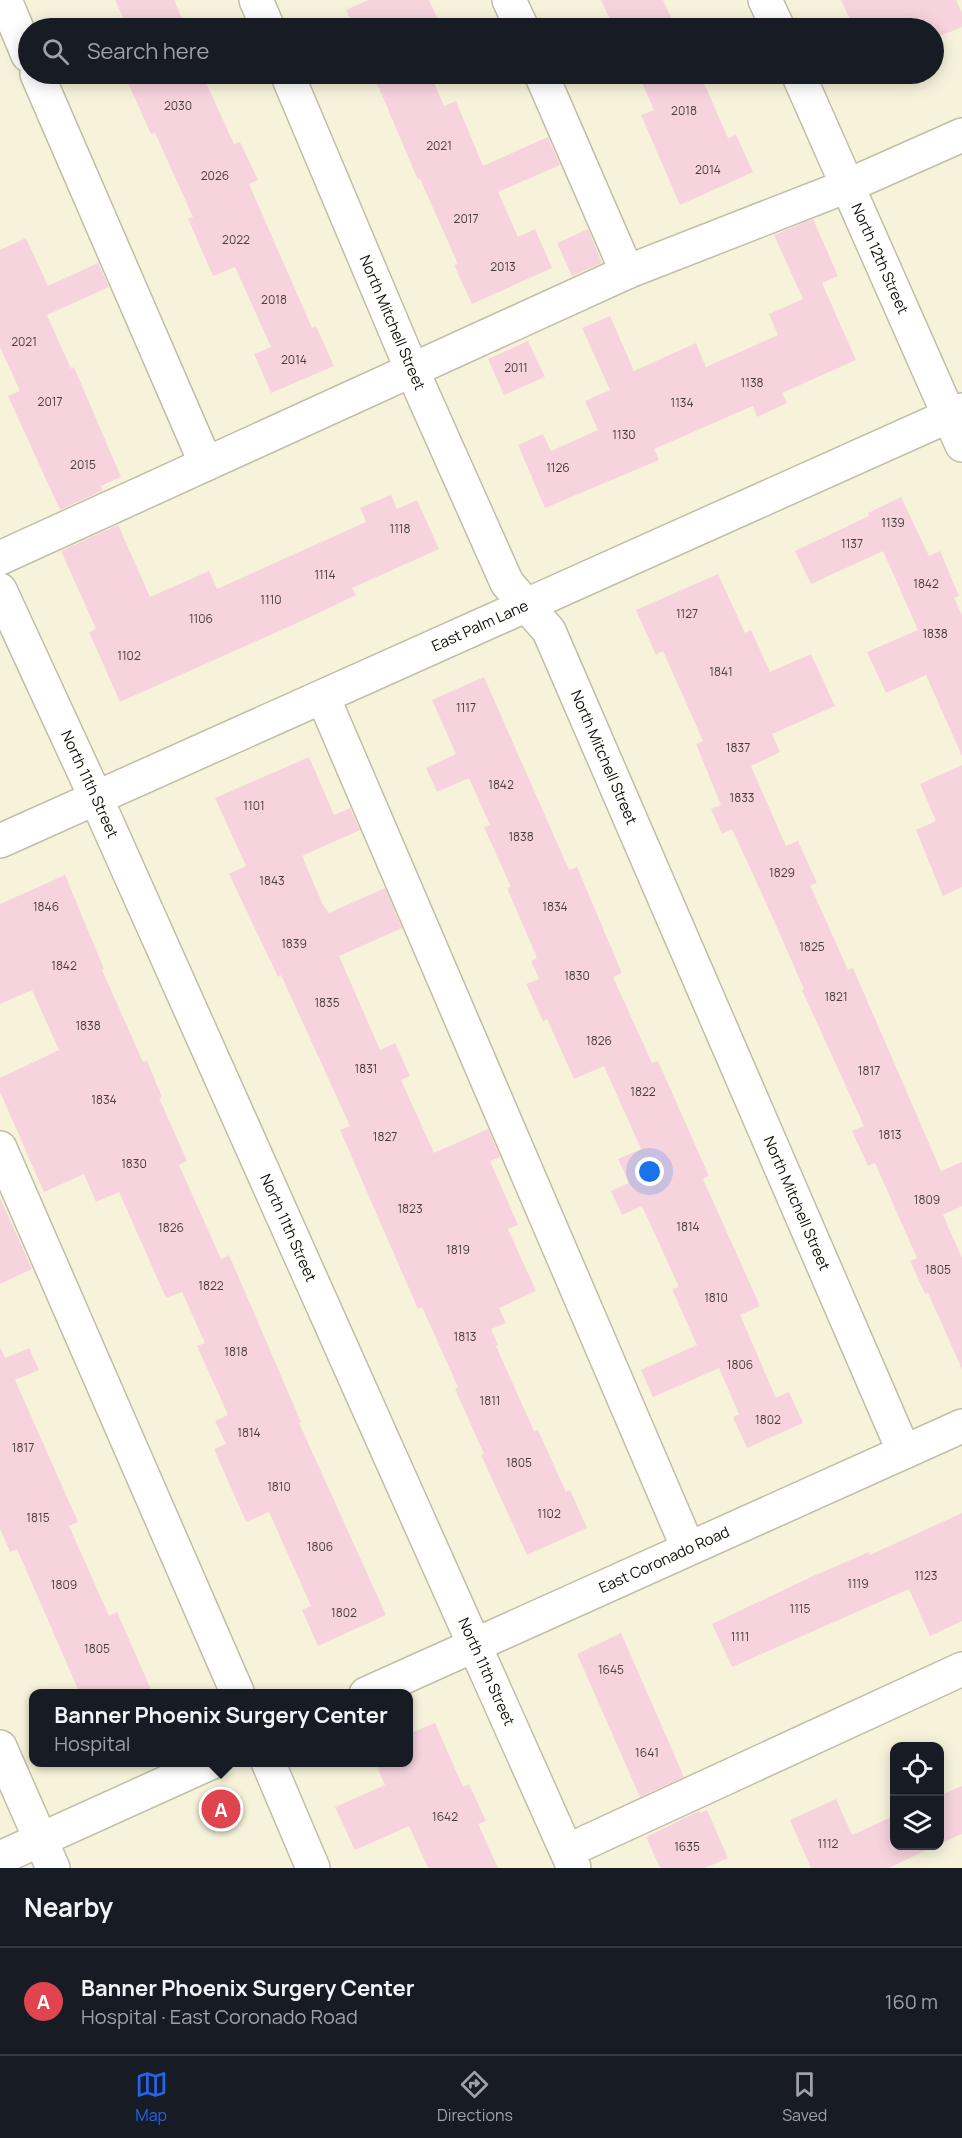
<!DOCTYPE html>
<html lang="en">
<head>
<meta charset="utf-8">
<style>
  body { margin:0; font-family:Manrope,sans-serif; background:#20242c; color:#f1f3f6 }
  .controls { position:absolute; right:18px; bottom:18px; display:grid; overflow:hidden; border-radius:12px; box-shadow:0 3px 15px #0003 }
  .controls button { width:54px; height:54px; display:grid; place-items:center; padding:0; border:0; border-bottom:2px solid #363941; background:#171b24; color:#f1f3f6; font:30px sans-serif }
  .you { position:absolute; left:650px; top:1172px; width:21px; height:21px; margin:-15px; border:4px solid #fff; border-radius:50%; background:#1a73e8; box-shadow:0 0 0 9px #1a73e833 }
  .badge { display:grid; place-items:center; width:39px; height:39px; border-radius:50%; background:#2563eb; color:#fff; font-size:20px; font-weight:700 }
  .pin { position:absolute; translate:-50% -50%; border:3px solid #fff; box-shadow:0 2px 6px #0006 }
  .popup { position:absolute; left:29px; top:1689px; width:384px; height:78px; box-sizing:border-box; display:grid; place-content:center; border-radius:12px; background:#171b24; filter:drop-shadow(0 2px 4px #0005); font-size:20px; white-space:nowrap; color:#9ea1a6 }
  .popup b { font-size:22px; color:#f1f3f6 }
  .popup::after { content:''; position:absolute; left:50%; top:100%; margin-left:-12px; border:12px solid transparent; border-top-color:#171b24 }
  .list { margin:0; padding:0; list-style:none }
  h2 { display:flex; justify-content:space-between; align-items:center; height:78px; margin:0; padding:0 24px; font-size:26px }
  h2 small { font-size:20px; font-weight:400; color:#9ea1a6 }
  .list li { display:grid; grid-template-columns:39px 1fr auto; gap:18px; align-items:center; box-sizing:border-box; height:108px; padding:0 24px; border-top:2px solid #363941 }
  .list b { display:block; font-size:22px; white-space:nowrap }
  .list p { margin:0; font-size:20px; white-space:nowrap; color:#9ea1a6 }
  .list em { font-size:20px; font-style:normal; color:#9ea1a6 }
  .icon { flex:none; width:33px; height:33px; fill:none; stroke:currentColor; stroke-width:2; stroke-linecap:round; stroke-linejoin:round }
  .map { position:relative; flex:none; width:962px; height:1868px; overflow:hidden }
  .search { position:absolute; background:#171b24; box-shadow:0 3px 15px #0003; left:18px; right:18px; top:18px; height:66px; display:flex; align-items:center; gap:15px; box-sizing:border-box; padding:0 21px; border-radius:33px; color:#9ea1a6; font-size:22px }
  .sheet { height:186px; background:#171b24 }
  nav { display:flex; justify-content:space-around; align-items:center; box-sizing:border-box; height:84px; border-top:2px solid #363941; background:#171b24; font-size:16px; color:#9ea1a6 }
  nav a { display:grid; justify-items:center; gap:3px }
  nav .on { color:#2563eb }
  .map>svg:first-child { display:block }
  .building { fill:#f7d3de }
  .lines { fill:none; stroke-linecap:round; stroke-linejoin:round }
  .minor-casing { stroke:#c2bea6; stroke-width:36 }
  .minor { stroke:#fff; stroke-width:33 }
  .labels { text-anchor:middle; stroke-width:4.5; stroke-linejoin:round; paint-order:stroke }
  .number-label { font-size:12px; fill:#483e3b }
  .street-label { font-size:15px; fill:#0e0c05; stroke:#fff }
</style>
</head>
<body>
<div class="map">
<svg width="962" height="1868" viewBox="0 0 962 1868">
  <rect width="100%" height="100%" fill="#f7f3db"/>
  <!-- building -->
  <g class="building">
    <polygon points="115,0 174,0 186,28 128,28"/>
    <polygon points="368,0 429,0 437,18 414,28 354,28 346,10"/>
    <polygon points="601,0 663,0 676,28 614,28"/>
    <polygon points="841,0 956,0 962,13 962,27 933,39 933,28 854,28"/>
    <polygon points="124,74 202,74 234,144 240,142 258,180 249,184 312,328 316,326 334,366 271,393 254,354 271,347 235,267 213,276 188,219 193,217 155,133 151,134"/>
    <polygon points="373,74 430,74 444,106 456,101 483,166 548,137 560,165 498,192 518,237 535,229 552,268 472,304 454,265 458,264 420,179 418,180"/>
    <polygon points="638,74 700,74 728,138 736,135 753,172 680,205 641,115 654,110"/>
    <polygon points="813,219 838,276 822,283 856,360 782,393 787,403 757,417 753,406 739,412 654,449 659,460 545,508 518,445 543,434 551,451 598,430 585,401 610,390 582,328 610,316 634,371 696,343 706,367 778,335 769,314 803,299 774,235"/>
    <polygon points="588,229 602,263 572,276 557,243"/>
    <polygon points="26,238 48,286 98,263 109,287 47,315 71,369 74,367 121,477 101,486 103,490 60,510 8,396 20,391 0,347 0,250"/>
    <polygon points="528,341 545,377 504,395 488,359"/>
    <polygon points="391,495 397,509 417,500 439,549 352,588 356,595 308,618 120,702 89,632 96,629 61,551 118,525 150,597 209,571 217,589 366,522 360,508"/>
    <polygon points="901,497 929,556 940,551 959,596 954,598 962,615 962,756 926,675 886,693 867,652 918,630 883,551 811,584 795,551 869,516 868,513"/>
    <polygon points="718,574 745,633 751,630 770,672 811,654 835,706 772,734 780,752 751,766 786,846 798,841 817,883 810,885 848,970 853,968 941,1171 962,1162 962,1206 943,1215 962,1258 962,1369 928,1293 925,1294 910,1261 917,1258 875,1163 868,1166 852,1131 864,1126 802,990 804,989 767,905 732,829 722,834 711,809 721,805 696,744 703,741 663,651 656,655 636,610"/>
    <polygon points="484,677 569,870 577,867 622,973 613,977 652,1063 658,1061 709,1176 703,1179 760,1306 740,1315 776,1398 789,1392 803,1423 747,1448 733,1417 739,1414 719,1368 653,1397 641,1370 697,1345 672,1289 679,1287 642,1206 622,1215 611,1191 629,1183 618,1159 641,1149 604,1066 574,1079 547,1019 543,1021 526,984 539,979 531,961 537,958 507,888 511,887 484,827 490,825 469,778 437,792 426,768 456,754 432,700"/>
    <polygon points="309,757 334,815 350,808 360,830 302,856 323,905 329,913 385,888 402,928 339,956 380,1050 395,1043 410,1076 401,1080 434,1153 488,1129 500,1157 490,1161 518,1225 508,1229 536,1291 499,1308 506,1323 491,1329 498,1345 496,1346 534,1431 538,1430 566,1492 570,1490 587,1528 527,1555 481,1455 484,1454 455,1389 458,1387 422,1307 418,1309 340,1130 350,1126 281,975 278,977 229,874 246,866 215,798"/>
    <polygon points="962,765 962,887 943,896 916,830 936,821 920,784"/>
    <polygon points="65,875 104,969 102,970 143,1062 147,1061 162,1097 159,1098 187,1161 179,1165 221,1259 229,1255 301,1422 299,1423 386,1615 318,1646 302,1610 311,1606 269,1512 246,1522 214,1449 226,1444 215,1421 228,1415 197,1346 205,1343 182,1292 166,1298 119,1192 96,1202 84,1174 44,1192 0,1092 0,1078 59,1050 32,990 0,1004 0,904"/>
    <polygon points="0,1198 32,1269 0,1284"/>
    <polygon points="0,1347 5,1358 29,1348 39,1370 15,1380 78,1522 69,1526 109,1616 117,1612 153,1694 80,1694 17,1549 10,1552 0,1529"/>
    <polygon points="962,1513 962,1621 930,1636 909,1589 732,1667 712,1624 811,1577 869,1552 870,1555"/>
    <polygon points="621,1633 684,1777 640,1797 577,1654"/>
    <polygon points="435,1723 463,1787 469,1784 486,1821 478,1824 498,1868 428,1868 409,1826 355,1850 335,1807 385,1785 375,1762 408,1762 408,1734"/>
    <polygon points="962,1786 962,1834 939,1844 939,1796"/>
    <polygon points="836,1799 852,1835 894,1816 894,1845 937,1845 889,1868 811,1868 790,1820"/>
    <polygon points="707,1810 728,1858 705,1868 660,1868 646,1837 699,1811 700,1813"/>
  </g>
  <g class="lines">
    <!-- minor casing -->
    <g class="minor-casing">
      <g id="minor">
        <polyline points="5,0 28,55"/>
        <polyline points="256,0 268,28"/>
        <polyline points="509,0 522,28"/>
        <polyline points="765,0 778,28"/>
        <polyline points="37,74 206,464"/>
        <path id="s1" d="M287,74L412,370L507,583L549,631L904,1452"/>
        <polyline points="541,74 627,272"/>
        <path id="s2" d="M798,74L962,445"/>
        <polyline points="0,558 627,272 847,186 962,135"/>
        <path id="s3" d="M0,590L96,798L574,1868"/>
        <polyline points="323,697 688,1548"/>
        <path id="s4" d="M0,841L962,410"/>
        <polyline points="0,1148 238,1694"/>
        <path id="s5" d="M366,1694L962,1426"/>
        <polyline points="0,1747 53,1868"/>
        <polyline points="268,1762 313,1868"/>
        <polyline points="567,1851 962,1669"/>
        <polyline points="0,1858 212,1762"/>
      </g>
    </g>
    <!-- minor -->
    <use href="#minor" class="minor"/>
  </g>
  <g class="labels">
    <!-- number labels -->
    <g class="number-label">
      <text x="178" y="110">2030</text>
      <text x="684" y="115">2018</text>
      <text x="439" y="150">2021</text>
      <text x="708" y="174">2014</text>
      <text x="215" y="180">2026</text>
      <text x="466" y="223">2017</text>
      <text x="236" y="244">2022</text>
      <text x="503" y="271">2013</text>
      <text x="274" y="304">2018</text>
      <text x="24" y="346">2021</text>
      <text x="294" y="364">2014</text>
      <text x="516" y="372">2011</text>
      <text x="752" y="387">1138</text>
      <text x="50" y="406">2017</text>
      <text x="682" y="407">1134</text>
      <text x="624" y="439">1130</text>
      <text x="83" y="469">2015</text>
      <text x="558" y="472">1126</text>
      <text x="893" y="527">1139</text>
      <text x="400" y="533">1118</text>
      <text x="852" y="548">1137</text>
      <text x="325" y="579">1114</text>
      <text x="926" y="588">1842</text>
      <text x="271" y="604">1110</text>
      <text x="687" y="618">1127</text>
      <text x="201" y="623">1106</text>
      <text x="935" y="638">1838</text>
      <text x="129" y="660">1102</text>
      <text x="721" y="676">1841</text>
      <text x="466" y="712">1117</text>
      <text x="738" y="752">1837</text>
      <text x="501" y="789">1842</text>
      <text x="742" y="802">1833</text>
      <text x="254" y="810">1101</text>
      <text x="521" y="841">1838</text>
      <text x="782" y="877">1829</text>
      <text x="272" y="885">1843</text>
      <text x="46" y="911">1846</text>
      <text x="555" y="911">1834</text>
      <text x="294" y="948">1839</text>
      <text x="812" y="951">1825</text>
      <text x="64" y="970">1842</text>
      <text x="577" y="980">1830</text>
      <text x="836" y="1001">1821</text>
      <text x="327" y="1007">1835</text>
      <text x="88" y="1030">1838</text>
      <text x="599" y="1045">1826</text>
      <text x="366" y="1073">1831</text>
      <text x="869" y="1075">1817</text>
      <text x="643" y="1096">1822</text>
      <text x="104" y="1104">1834</text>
      <text x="890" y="1139">1813</text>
      <text x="385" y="1141">1827</text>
      <text x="134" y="1168">1830</text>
      <text x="927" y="1204">1809</text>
      <text x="410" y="1213">1823</text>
      <text x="688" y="1231">1814</text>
      <text x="171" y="1232">1826</text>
      <text x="458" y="1254">1819</text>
      <text x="938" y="1274">1805</text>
      <text x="211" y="1290">1822</text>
      <text x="716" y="1302">1810</text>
      <text x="465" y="1341">1813</text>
      <text x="236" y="1356">1818</text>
      <text x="740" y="1369">1806</text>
      <text x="490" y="1405">1811</text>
      <text x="768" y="1424">1802</text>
      <text x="249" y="1437">1814</text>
      <text x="23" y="1452">1817</text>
      <text x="519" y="1467">1805</text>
      <text x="279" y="1491">1810</text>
      <text x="549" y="1518">1102</text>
      <text x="38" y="1522">1815</text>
      <text x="320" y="1551">1806</text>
      <text x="926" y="1580">1123</text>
      <text x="858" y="1588">1119</text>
      <text x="64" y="1589">1809</text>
      <text x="800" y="1613">1115</text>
      <text x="344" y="1617">1802</text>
      <text x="740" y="1641">1111</text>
      <text x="97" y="1653">1805</text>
      <text x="611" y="1674">1645</text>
      <text x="647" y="1757">1641</text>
      <text x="445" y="1821">1642</text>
      <text x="828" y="1848">1112</text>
      <text x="687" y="1851">1635</text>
    </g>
    <!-- street labels -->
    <g class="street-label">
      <text dy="5" stroke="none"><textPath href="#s2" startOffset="202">North 12th Street</textPath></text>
      <text dy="5" stroke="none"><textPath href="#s1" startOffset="270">North Mitchell Street</textPath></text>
      <text dy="5" stroke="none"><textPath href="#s4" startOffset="526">East Palm Lane</textPath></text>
      <text dy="5" stroke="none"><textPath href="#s1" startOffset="756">North Mitchell Street</textPath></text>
      <text dy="5" stroke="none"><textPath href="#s3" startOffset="214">North 11th Street</textPath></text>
      <text dy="5" stroke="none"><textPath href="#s1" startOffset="1242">North Mitchell Street</textPath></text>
      <text dy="5" stroke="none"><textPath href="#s3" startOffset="700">North 11th Street</textPath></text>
      <text dy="5" stroke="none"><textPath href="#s5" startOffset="327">East Coronado Road</textPath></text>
      <text dy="5" stroke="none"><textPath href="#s3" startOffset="1186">North 11th Street</textPath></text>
    </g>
  </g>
</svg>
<div class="controls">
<button><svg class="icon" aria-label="locate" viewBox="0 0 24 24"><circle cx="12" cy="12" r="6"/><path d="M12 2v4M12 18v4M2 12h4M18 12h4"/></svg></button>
<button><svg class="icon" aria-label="layers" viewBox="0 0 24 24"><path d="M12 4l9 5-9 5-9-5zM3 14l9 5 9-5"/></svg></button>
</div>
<div class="you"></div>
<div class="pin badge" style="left:221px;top:1809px;background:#e0444e">A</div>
<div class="popup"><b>Banner Phoenix Surgery Center</b>Hospital</div>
<div class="search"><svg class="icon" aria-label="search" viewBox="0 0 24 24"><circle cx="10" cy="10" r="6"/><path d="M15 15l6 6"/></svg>Search here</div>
</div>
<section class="sheet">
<h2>Nearby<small></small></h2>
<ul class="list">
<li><span class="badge" style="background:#e0444e">A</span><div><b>Banner Phoenix Surgery Center</b><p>Hospital · East Coronado Road</p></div><em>160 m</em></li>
</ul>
</section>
<nav>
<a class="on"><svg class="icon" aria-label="map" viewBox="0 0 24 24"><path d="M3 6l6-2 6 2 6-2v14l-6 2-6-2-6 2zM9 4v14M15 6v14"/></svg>Map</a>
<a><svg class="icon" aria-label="directions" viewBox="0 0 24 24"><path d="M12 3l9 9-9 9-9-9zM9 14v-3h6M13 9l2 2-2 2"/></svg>Directions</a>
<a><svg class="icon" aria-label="saved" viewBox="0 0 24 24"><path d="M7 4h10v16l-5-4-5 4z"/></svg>Saved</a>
</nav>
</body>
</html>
